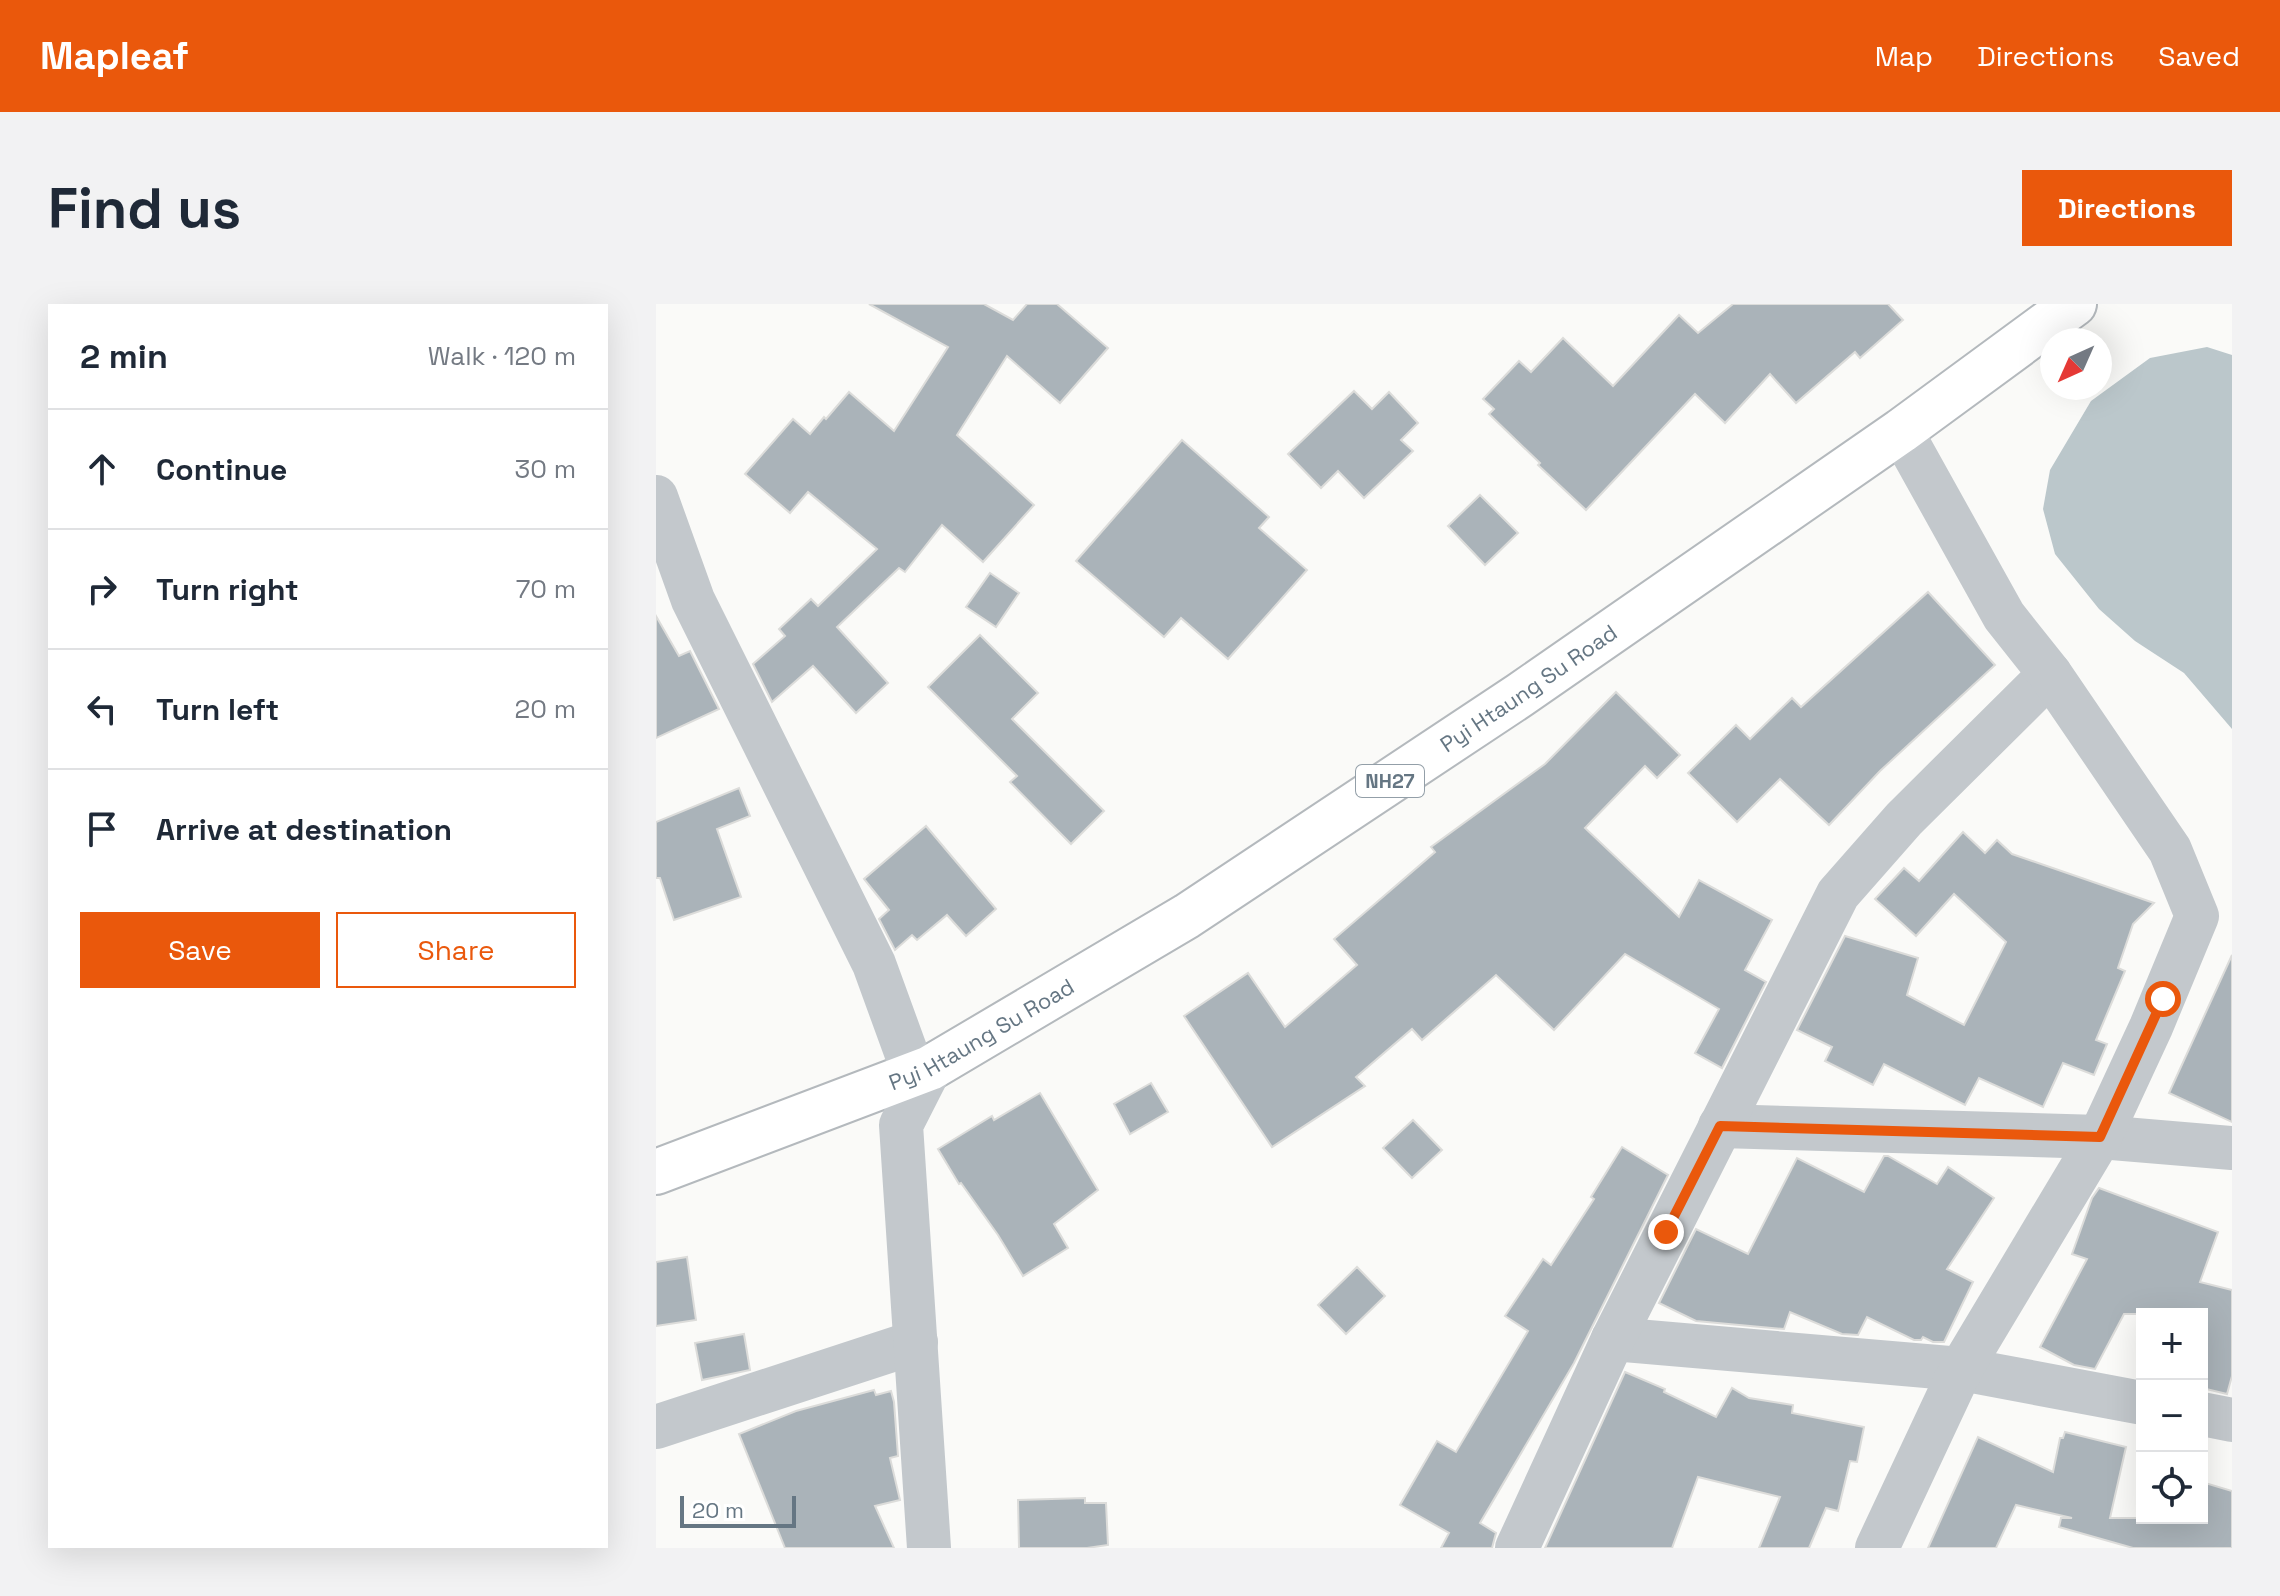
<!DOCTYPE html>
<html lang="en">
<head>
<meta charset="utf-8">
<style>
  body { margin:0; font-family:"Space Grotesk",sans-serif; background:#f2f2f3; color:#1f2937 }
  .controls { position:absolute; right:24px; bottom:24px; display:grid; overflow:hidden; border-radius:0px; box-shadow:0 8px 32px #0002 }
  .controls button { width:72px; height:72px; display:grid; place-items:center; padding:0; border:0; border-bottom:2px solid #e0e1e3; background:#fff; color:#1f2937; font:40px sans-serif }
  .compass { position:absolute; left:1384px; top:24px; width:72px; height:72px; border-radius:50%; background:#fff; box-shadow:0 8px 32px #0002; rotate:225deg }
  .scale { position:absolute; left:24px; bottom:20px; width:116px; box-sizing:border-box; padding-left:8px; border:4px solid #657683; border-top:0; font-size:22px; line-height:28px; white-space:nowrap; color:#657683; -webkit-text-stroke:6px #fff; paint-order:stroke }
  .stop { position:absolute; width:24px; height:24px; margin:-18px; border:6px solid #ea580c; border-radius:50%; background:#fff }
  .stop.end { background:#ea580c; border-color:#fff; box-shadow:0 2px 8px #0008 }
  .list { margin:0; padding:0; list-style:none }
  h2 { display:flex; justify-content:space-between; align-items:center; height:104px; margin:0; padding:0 32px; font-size:34px }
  h2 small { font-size:26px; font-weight:400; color:#747a83 }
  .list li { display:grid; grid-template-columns:52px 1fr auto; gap:24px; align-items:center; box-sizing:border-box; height:120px; padding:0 32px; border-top:2px solid #e0e1e3 }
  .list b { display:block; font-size:30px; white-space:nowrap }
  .list em { font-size:26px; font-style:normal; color:#747a83 }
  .actions { display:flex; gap:16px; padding:24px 32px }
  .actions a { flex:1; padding:18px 0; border:2px solid #ea580c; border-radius:0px; text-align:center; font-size:28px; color:#ea580c }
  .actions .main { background:#ea580c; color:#fff }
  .icon { flex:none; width:44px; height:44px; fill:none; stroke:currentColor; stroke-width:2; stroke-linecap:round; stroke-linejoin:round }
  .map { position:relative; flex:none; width:1576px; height:1244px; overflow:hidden; border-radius:0px }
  header { display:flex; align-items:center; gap:48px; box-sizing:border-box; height:112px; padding:0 40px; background:#ea580c; color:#fff }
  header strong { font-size:38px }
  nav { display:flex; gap:44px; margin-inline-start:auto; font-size:28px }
  .intro { display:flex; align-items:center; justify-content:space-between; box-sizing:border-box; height:192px; padding:0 48px }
  h1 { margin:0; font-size:56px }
  .button { padding:20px 36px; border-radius:0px; background:#ea580c; color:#fff; font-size:28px; font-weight:700 }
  main { display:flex; gap:48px; padding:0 48px }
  aside { flex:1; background:#fff; border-radius:0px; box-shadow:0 8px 32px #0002 }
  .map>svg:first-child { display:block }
  .water { fill:#bbc7cb }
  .building { fill:#aab3b9; stroke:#dcdcda; stroke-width:2 }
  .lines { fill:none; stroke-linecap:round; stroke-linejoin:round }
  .highway-casing { stroke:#b4b9bd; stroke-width:48 }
  .minor { stroke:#c3c8cc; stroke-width:44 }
  .highway { stroke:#fff; stroke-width:44 }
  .route { stroke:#ea580c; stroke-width:10 }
  .labels { text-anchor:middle; stroke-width:8; stroke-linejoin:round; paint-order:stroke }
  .shield { fill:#fff; stroke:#939fa8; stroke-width:2 }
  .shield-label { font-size:20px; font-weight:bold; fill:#657683 }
  .street-label { font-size:22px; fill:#657683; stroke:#fff }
</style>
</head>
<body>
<header>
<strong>Mapleaf</strong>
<nav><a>Map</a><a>Directions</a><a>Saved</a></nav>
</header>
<div class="intro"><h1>Find us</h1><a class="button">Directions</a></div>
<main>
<aside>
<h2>2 min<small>Walk · 120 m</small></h2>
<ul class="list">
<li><svg class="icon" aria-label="ahead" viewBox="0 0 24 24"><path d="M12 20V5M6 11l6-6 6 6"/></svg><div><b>Continue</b></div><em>30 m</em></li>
<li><svg class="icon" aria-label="right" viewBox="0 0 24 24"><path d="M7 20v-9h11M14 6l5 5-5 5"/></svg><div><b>Turn right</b></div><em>70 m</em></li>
<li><svg class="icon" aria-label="left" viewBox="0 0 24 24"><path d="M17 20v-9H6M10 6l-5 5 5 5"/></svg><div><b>Turn left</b></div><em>20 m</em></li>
<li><svg class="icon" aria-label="arrive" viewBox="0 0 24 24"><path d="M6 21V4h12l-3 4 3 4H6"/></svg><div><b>Arrive at destination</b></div></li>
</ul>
<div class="actions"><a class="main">Save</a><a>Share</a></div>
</aside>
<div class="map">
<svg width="1576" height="1244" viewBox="0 0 1576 1244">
  <rect width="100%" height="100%" fill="#fafaf8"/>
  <!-- water -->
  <polygon class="water" points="1551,43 1576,51 1576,425 1528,369 1479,337 1443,305 1399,250 1387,205 1394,166 1435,97 1494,54"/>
  <!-- building -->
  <g class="building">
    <polygon points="213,0 328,0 357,16 371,0 401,0 452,44 404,99 351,52 301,131 378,201 327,258 286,221 249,268 243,264 181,323 232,379 200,409 157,362 116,398 97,360 129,332 123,325 155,295 162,302 221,245 152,188 134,209 89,170 137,115 154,130 168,113 170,115 193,88 238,127 292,43"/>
    <polygon points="1077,0 1232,0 1247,16 1204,54 1199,48 1140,99 1114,70 1069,119 1039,90 930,206 882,161 884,159 833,110 838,105 827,95 863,57 875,68 907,34 957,82 1023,11 1042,29"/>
    <polygon points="698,87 716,105 733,88 762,119 745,136 757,147 708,194 682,167 665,184 632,150"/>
    <polygon points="526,136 613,213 603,224 651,266 572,355 525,314 508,333 420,257"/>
    <polygon points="824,191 862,229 829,261 792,222"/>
    <polygon points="334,269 363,289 340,323 310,303"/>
    <polygon points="1272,288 1339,361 1224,467 1173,521 1124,475 1081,518 1032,469 1080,421 1094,435 1136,394 1145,403"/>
    <polygon points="0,312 23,352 34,347 63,405 0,434"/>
    <polygon points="324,331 382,389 356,415 448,507 415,540 354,478 361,472 272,383"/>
    <polygon points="960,388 1024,451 1001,474 989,462 929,524 1023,613 1043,576 1116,616 1089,666 1110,678 1066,764 1039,749 1063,705 969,650 898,726 840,671 766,736 756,725 700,773 709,782 616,843 528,712 592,669 629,723 701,661 678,635 779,548 775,543 889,460"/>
    <polygon points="83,484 94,512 61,525 85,593 18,616 4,574 0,574 0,518"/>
    <polygon points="270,522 340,605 310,632 291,611 261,636 256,631 239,646 223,615 233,606 208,575"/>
    <polygon points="1307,528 1329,549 1341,536 1356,550 1498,599 1477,620 1462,664 1469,667 1440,736 1451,740 1438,771 1407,759 1387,803 1323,774 1309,801 1228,760 1217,781 1169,757 1176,743 1141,726 1189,632 1262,654 1251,691 1308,721 1350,638 1298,590 1260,632 1219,595 1248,564 1263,577"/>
    <polygon points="1576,651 1576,818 1513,789"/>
    <polygon points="495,779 512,808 474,830 458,800"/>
    <polygon points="384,789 442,886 398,920 412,944 367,972 342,931 305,879 303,880 282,845 336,812 338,816"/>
    <polygon points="757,816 786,846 756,874 727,844"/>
    <polygon points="966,843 1012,871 918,1059 824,1219 840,1229 836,1244 785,1244 793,1229 744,1201 781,1137 800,1148 872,1027 849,1012 887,955 895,961 938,895 935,893"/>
    <polygon points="1228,852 1232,852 1281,880 1292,863 1338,894 1291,965 1317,978 1288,1038 1277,1038 1267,1033 1265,1036 1258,1036 1211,1013 1202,1031 1186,1030 1134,1008 1128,1025 1040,1017 1003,999 1040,925 1092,950 1141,854 1208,888"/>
    <polygon points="1443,884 1562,928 1544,978 1576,986 1576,1072 1571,1090 1546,1084 1546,1010 1468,1010 1439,1065 1418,1061 1384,1043 1431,955 1416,950 1436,894"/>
    <polygon points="31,953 40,1016 0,1022 0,958"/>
    <polygon points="701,963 729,992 690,1030 662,1001"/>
    <polygon points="88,1030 94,1066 46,1076 39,1039"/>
    <polygon points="969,1068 1009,1085 1008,1088 1060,1113 1076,1084 1093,1094 1137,1101 1136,1109 1208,1123 1201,1158 1194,1157 1182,1207 1170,1204 1153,1244 1103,1244 1124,1193 1042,1173 1016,1244 889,1244"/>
    <polygon points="218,1086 220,1091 235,1087 238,1098 242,1152 234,1154 244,1196 219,1202 238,1244 129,1244 83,1130 140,1107"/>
    <polygon points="1409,1128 1470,1143 1454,1214 1546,1214 1546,1178 1576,1187 1576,1244 1477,1244 1403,1223 1405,1214 1416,1214 1360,1201 1340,1244 1272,1244 1322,1133 1397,1168 1404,1134 1407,1134"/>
    <polygon points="429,1194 429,1199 450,1199 452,1241 431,1244 363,1244 362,1196"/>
  </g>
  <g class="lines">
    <!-- highway casing -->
    <g class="highway-casing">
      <g id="highway">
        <path id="s1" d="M0,868L274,764L531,612L864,391L1245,127L1418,0"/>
      </g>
    </g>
    <!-- minor -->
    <g class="minor">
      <polyline points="0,193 37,296 218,660 258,770"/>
      <polyline points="1064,822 1444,833 1576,844"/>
      <polyline points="957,1035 1305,1065 1486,1099"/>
      <polyline points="1546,1110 1576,1116"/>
      <polyline points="0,1123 260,1038"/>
      <polyline points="273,1244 245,821 274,764"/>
      <polyline points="861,1244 957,1035 1182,590 1248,515 1394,370"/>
      <polyline points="1221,1244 1305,1065 1444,833 1495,723 1541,612 1514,546 1394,370 1348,312 1245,127"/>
    </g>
    <!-- highway -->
    <use href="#highway" class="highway"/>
  </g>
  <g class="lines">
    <!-- route -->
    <polyline class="route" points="1010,928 1064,822 1444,833 1507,695"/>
  </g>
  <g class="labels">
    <!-- shield labels -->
    <rect class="shield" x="700" y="461" width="68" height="32" rx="6"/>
    <g class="shield-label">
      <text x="734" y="484">NH27</text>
    </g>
    <!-- street labels -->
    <g class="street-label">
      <text dy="8" stroke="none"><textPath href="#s1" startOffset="1002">Pyi Htaung Su Road</textPath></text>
      <text dy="8" stroke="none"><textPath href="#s1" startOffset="354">Pyi Htaung Su Road</textPath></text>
    </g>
  </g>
</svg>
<div class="controls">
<button>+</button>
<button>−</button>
<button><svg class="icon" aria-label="locate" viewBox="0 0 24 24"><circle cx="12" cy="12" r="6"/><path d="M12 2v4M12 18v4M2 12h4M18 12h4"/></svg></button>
</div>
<svg class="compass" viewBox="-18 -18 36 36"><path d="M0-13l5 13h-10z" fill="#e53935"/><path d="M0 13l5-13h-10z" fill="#747a83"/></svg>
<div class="scale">20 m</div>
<div class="stop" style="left:1507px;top:695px"></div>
<div class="stop end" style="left:1010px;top:928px"></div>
</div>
</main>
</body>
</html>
